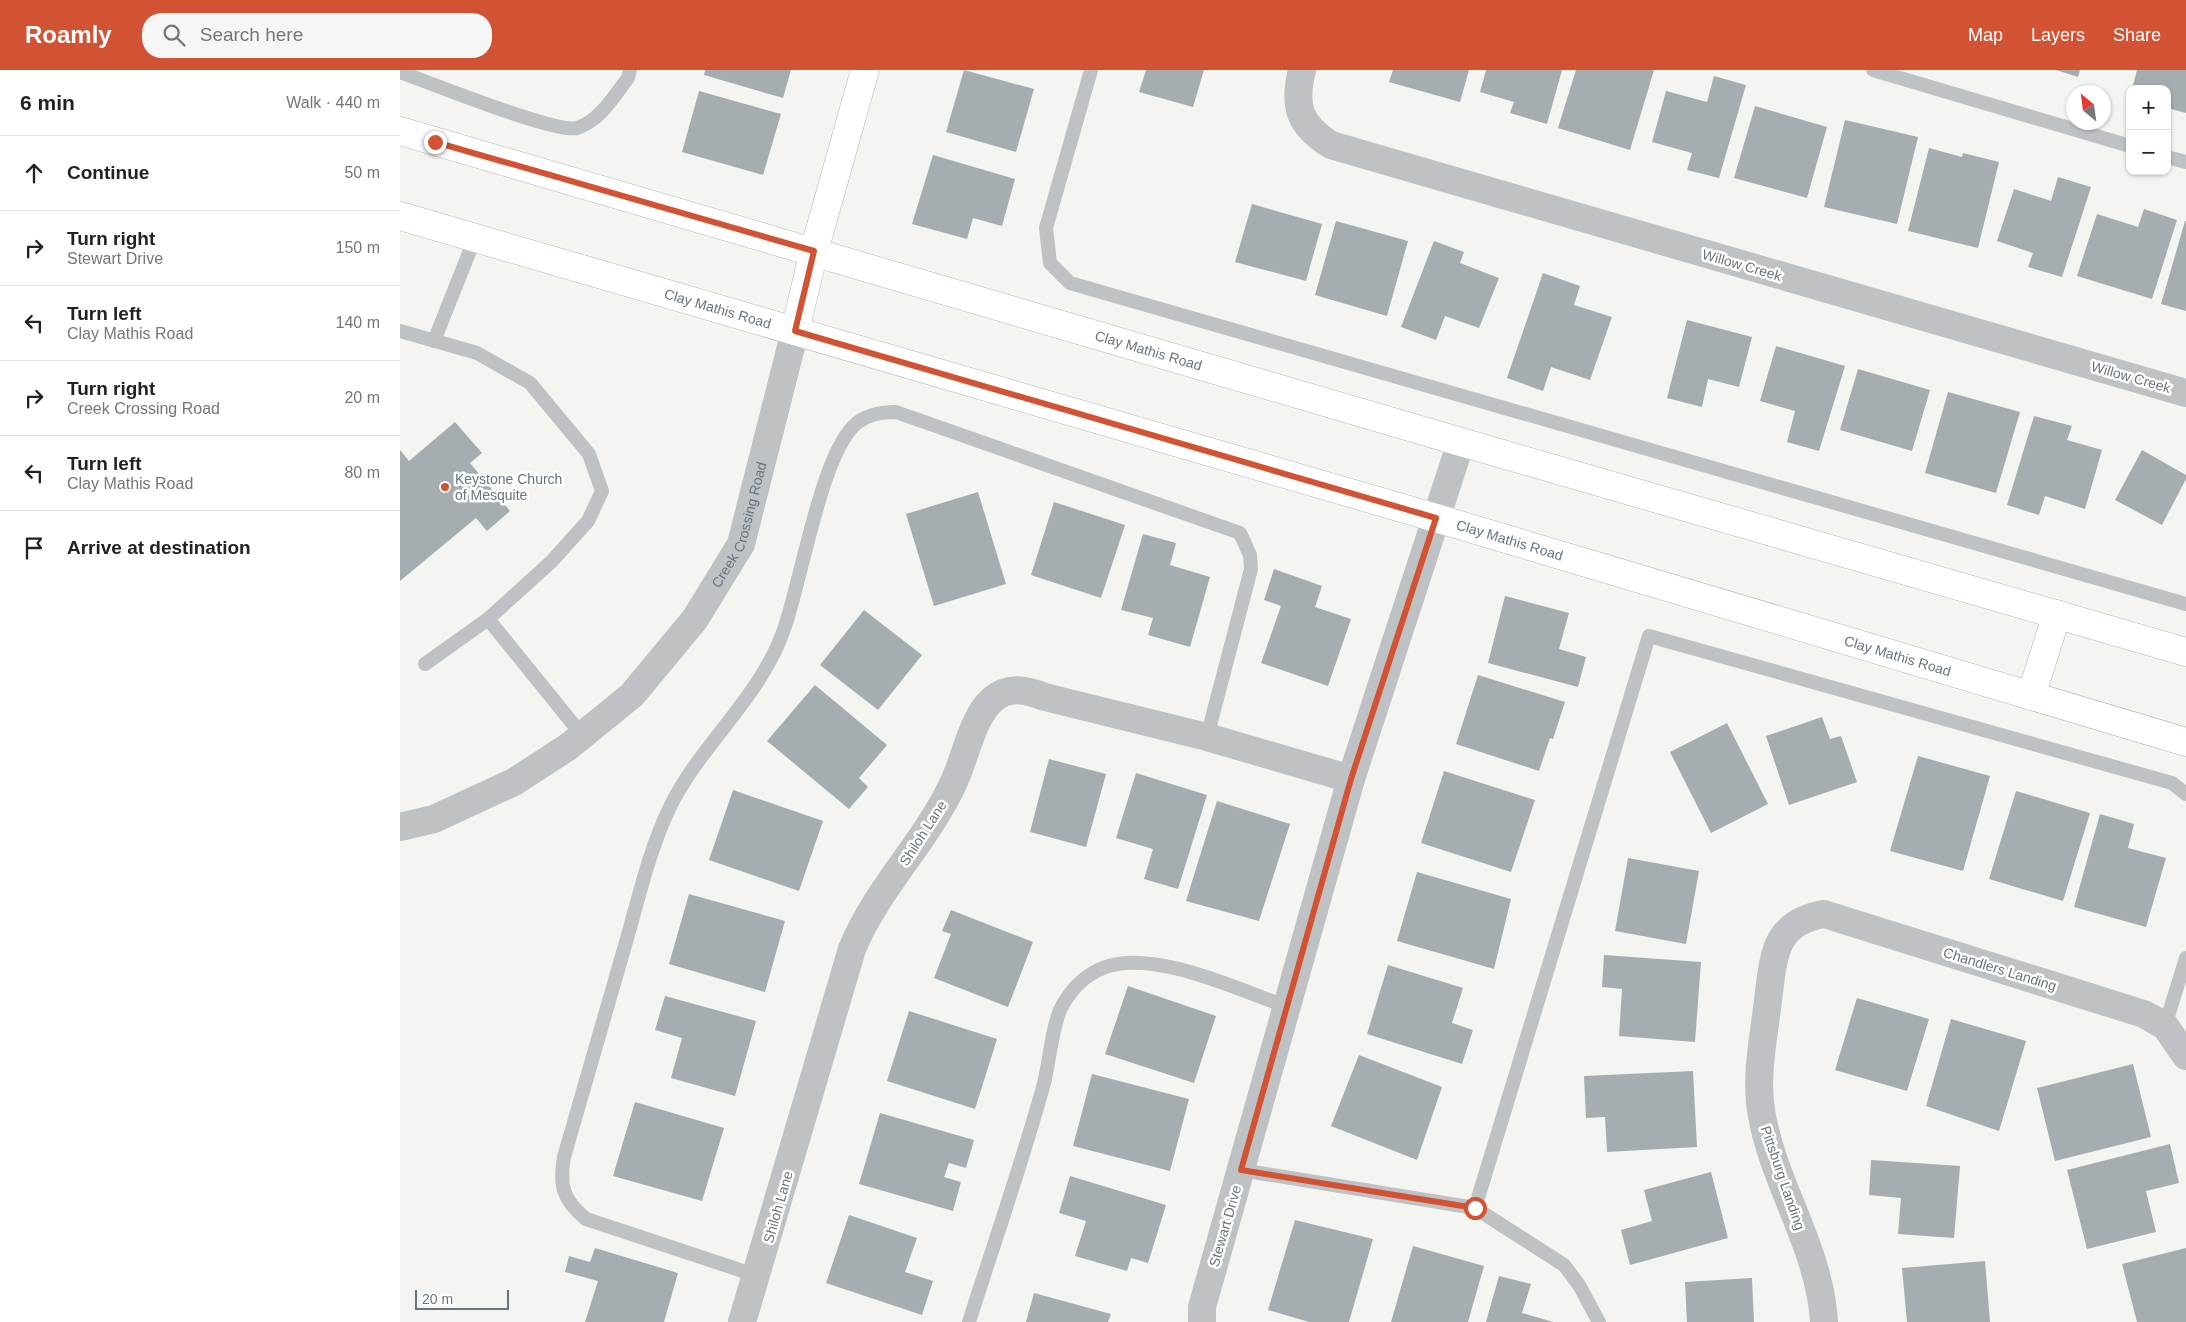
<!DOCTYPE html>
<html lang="en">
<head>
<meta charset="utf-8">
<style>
  body { margin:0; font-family:Arial,sans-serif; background:#f6f6f6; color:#222 }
  .controls { position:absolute; right:15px; top:15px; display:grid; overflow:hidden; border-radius:10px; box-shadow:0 1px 4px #0004 }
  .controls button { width:45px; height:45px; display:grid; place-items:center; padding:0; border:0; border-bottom:1px solid #e0e0e0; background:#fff; color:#222; font:25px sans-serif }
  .compass { position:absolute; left:1666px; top:15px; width:45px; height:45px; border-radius:50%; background:#fff; box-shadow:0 1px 4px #0004; rotate:331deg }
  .scale { position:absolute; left:15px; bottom:12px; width:94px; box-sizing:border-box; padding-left:5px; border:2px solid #66757f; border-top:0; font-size:14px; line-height:18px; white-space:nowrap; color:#66757f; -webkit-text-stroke:4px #fff; paint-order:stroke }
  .stop { position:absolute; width:15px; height:15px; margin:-11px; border:4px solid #d25333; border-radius:50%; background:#fff }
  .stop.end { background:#d25333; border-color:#fff; box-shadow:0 1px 5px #0008 }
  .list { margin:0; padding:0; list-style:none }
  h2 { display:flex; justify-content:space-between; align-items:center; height:65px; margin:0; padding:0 20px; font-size:21px }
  h2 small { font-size:16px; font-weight:400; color:#767676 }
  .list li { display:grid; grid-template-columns:32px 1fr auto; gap:15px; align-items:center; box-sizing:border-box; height:75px; padding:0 20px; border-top:1px solid #e0e0e0 }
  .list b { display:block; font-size:19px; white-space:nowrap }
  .list p { margin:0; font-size:16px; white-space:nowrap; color:#767676 }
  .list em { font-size:16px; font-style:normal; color:#767676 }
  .icon { flex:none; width:28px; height:28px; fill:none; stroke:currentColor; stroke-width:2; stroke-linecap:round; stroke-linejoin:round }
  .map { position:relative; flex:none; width:1786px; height:1252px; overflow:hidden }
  header { display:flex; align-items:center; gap:30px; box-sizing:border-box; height:70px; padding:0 25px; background:#d25333; color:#fff }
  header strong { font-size:24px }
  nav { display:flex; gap:28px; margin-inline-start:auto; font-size:18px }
  .search { width:350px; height:45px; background:#f6f6f6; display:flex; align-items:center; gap:12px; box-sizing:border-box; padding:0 18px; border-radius:20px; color:#767676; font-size:19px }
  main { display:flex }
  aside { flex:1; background:#fff }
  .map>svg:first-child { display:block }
  .building { fill:#a6adb1 }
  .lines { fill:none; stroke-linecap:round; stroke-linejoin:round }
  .secondary-casing { stroke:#b1b6b9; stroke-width:29 }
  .lane { stroke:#bec2c5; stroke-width:14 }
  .street { stroke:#bec2c5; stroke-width:28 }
  .secondary { stroke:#fff; stroke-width:28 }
  .route { stroke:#d25333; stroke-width:6 }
  .poi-dot { fill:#d25333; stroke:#fff; stroke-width:2 }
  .labels { text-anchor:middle; stroke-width:5; stroke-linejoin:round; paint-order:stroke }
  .street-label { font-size:14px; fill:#66757f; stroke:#fff }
  .poi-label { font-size:14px; fill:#66757f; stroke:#fff; text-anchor:start }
</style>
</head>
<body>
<header>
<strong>Roamly</strong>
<div class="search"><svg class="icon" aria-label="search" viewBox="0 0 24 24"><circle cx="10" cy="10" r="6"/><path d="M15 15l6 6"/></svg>Search here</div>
<nav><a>Map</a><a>Layers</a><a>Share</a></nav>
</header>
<main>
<aside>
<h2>6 min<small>Walk · 440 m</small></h2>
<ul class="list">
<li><svg class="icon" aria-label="ahead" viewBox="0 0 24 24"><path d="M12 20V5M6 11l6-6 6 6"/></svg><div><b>Continue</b></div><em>50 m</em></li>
<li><svg class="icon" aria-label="right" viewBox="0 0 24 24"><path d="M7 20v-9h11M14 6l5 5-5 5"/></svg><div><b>Turn right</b><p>Stewart Drive</p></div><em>150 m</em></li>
<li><svg class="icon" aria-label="left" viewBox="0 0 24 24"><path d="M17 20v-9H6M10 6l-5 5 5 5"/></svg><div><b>Turn left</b><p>Clay Mathis Road</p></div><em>140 m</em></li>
<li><svg class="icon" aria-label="right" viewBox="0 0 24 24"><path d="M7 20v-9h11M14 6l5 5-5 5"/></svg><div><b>Turn right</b><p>Creek Crossing Road</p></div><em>20 m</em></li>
<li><svg class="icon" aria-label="left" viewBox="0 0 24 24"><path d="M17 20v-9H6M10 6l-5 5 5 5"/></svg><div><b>Turn left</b><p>Clay Mathis Road</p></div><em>80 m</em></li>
<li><svg class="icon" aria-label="arrive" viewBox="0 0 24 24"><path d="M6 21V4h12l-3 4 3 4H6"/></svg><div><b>Arrive at destination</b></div></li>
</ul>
</aside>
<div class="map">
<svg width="1786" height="1252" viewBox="0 0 1786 1252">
  <rect width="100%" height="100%" fill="#f4f4f1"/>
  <!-- building -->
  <g class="building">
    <polygon points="305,0 391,0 383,28 304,5"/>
    <polygon points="564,0 634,19 616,82 546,62"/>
    <polygon points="746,0 804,0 793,37 739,22"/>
    <polygon points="993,0 1069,0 1060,32 989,12"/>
    <polygon points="1086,0 1162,0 1147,54 1110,43 1114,32 1080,22"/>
    <polygon points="1176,0 1254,0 1230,80 1158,58"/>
    <polygon points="1656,0 1680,0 1678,7"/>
    <polygon points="1737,0 1786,0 1786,43 1767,38 1767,19 1732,19"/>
    <polygon points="1314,6 1346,15 1319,108 1287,100 1292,83 1252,72 1266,21 1307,32"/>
    <polygon points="299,21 381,44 363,105 282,82"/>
    <polygon points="1355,36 1427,57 1407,128 1334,108"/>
    <polygon points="1445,50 1518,67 1497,154 1424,137"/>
    <polygon points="1529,78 1562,87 1563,83 1599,92 1578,178 1508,161"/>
    <polygon points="533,85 615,109 602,156 573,148 567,169 512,154"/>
    <polygon points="1658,107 1691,117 1662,207 1628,197 1633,183 1597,171 1614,119 1651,131"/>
    <polygon points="852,134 922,154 906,211 835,192"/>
    <polygon points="1744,139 1777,150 1752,229 1677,206 1697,144 1738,157"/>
    <polygon points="936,151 1008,171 987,246 915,225"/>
    <polygon points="1785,151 1786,151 1786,241 1761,234"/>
    <polygon points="1034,171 1064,182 1060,193 1099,208 1079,258 1045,246 1036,270 1001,257"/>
    <polygon points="1143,203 1180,216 1174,235 1212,247 1190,310 1151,297 1143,321 1107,308"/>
    <polygon points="1287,250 1352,267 1339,317 1308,309 1302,337 1267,328"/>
    <polygon points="1376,276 1445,296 1419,381 1387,372 1395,341 1360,331"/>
    <polygon points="1458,299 1530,320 1512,381 1440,360"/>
    <polygon points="1548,322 1620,342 1596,423 1525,403"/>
    <polygon points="1634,346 1672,356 1667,370 1702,380 1685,439 1645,426 1639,445 1607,435"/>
    <polygon points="55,352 82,383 70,393 110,441 87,461 76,448 0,511 0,380 9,391"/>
    <polygon points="1742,380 1786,405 1786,409 1762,455 1715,430"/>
    <polygon points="578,422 606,514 534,536 506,444"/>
    <polygon points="654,432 725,455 701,528 631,505"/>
    <polygon points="743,464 776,473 770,495 810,507 790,577 748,565 753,548 721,540"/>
    <polygon points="874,499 922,516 915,537 951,549 928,616 861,593 881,536 864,530"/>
    <polygon points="1105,526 1169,543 1159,579 1186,587 1178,617 1088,593"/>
    <polygon points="464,540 522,585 478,640 420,595"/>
    <polygon points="1078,605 1165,632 1153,669 1150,668 1139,701 1056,674"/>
    <polygon points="415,615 487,675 459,708 468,717 449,739 367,671"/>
    <polygon points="1422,647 1430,669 1441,666 1457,712 1389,735 1366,666"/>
    <polygon points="1327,653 1368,734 1311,763 1270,682"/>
    <polygon points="1518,686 1590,706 1563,801 1490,781"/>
    <polygon points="649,689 706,704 686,777 630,762"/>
    <polygon points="1044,701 1135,730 1111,802 1021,773"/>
    <polygon points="736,703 807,725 778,819 744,809 753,779 716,768"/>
    <polygon points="333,720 423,751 399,821 309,790"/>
    <polygon points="1616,721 1690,743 1663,831 1589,809"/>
    <polygon points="817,731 890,754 859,851 786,831"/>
    <polygon points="1700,744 1734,754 1728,778 1766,788 1746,857 1674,837"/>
    <polygon points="1228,788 1299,801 1286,874 1215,861"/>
    <polygon points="1017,802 1111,829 1094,899 997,871"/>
    <polygon points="289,824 385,851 365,922 269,894"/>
    <polygon points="551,840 633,872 608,937 534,908 551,864 542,861"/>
    <polygon points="1204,885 1301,892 1295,972 1219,966 1222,919 1202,917"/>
    <polygon points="988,895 1063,918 1052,953 1073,960 1062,994 967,964"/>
    <polygon points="728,916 816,946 794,1013 705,984"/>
    <polygon points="265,926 356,951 335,1026 271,1008 282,968 255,960"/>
    <polygon points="1457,928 1529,949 1507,1021 1435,1000"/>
    <polygon points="509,941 597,969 575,1039 487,1011"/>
    <polygon points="1551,949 1626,971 1599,1061 1526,1036"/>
    <polygon points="959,985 1042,1017 1017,1090 931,1056"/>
    <polygon points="1733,994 1751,1067 1655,1091 1637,1018"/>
    <polygon points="1293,1001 1297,1077 1207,1082 1205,1047 1186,1048 1184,1006"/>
    <polygon points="692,1004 789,1029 770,1101 673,1076"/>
    <polygon points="235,1032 324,1058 302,1131 213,1106"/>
    <polygon points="480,1043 574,1070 566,1098 549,1093 544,1107 561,1112 553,1141 459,1114"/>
    <polygon points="1770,1074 1779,1113 1746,1121 1756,1162 1687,1179 1667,1100"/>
    <polygon points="1471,1090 1560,1096 1554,1168 1498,1164 1501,1128 1469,1125"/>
    <polygon points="1311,1102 1328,1168 1230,1195 1221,1160 1252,1151 1244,1120"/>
    <polygon points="670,1106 766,1135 748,1193 731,1188 727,1201 675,1186 686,1151 659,1143"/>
    <polygon points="449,1145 517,1168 505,1202 533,1211 522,1245 426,1213"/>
    <polygon points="895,1150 973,1169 949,1252 909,1252 868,1240"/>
    <polygon points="1013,1176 1084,1196 1068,1252 991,1252"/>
    <polygon points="195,1178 278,1203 264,1252 185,1252 198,1211 165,1202 169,1186 190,1192"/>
    <polygon points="1786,1178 1786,1252 1737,1252 1722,1194"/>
    <polygon points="1585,1191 1590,1252 1507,1252 1502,1198"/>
    <polygon points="1099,1206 1131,1214 1122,1243 1153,1252 1086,1252"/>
    <polygon points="1352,1208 1354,1252 1287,1252 1285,1212"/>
    <polygon points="634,1223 711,1244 708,1252 626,1252"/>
  </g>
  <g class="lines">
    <!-- secondary casing -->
    <g class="secondary-casing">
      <g id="secondary">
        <path id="s2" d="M0,61L1061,372L1786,582"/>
        <path id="s3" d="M0,146L1036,448L1786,672"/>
        <polyline points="395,261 414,181 465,0"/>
        <polyline points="1631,626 1657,544"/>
      </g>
    </g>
    <!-- lane -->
    <g class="lane">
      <polyline points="691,0 646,158 650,193 670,213 1786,534"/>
      <polyline points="1473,0 1730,76"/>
      <path d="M0,2C28,12 156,64 177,58C200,51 214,26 228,8L230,0"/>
      <polyline points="1767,87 1786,92"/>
      <polyline points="0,261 77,283 130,313 189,384 202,421 188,451 151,492 88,549 182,665"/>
      <polyline points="34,271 75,168"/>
      <polyline points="25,594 88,549"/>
      <polyline points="1765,956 1786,888"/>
      <polyline points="841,1100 1075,1138 1164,1195 1179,1215 1199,1252"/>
      <polyline points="1075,1138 1249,566 1772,713 1786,724"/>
      <path d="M358,1206L186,1149C163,1130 159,1116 164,1087C185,1015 205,944 226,872C239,827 249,781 269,739C299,676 359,629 383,562C401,515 421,381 457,353C468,344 482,342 496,342L840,463L850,485L851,499L807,667"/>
      <path d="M569,1252C594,1173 622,1094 644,1013C649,994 653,951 662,936C671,920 685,905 703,898C752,878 839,920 888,937"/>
    </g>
    <!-- street -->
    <g class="street">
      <path d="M902,0C893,36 899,55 931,75L1786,323"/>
      <path id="s1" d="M0,757L34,749L114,712L168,677L232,625L295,549L341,474L395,261"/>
      <path d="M342,1252L452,879C476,820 524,774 552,716C565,691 571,649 592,630C609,615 626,620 645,627L807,667L951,709"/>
      <polyline points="802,1252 802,1237 951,709 1061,372"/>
      <path d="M1424,1252C1420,1179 1375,1117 1362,1046C1354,1006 1365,962 1369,922C1374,881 1377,852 1424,844L1744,944L1765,956L1786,986"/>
    </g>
    <!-- secondary -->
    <use href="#secondary" class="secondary"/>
  </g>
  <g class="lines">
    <!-- route -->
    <polyline class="route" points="35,72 414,181 395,261 1036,448 951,709 841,1100 1075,1138"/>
  </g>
  <!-- markers -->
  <circle class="poi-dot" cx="45" cy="417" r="5"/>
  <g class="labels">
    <!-- street labels -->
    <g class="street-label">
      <text transform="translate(1342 195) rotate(16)" y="5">Willow Creek</text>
      <text dy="5" stroke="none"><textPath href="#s3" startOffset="331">Clay Mathis Road</textPath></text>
      <text dy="5" stroke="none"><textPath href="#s2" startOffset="780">Clay Mathis Road</textPath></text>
      <text transform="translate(1731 307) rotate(16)" y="5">Willow Creek</text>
      <text dy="5" stroke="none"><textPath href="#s1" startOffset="474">Creek Crossing Road</textPath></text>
      <text dy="5" stroke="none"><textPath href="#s3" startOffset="1156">Clay Mathis Road</textPath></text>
      <text dy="5" stroke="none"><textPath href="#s3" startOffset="1561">Clay Mathis Road</textPath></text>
      <text transform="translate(523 763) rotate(-57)" y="5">Shiloh Lane</text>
      <text transform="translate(1600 899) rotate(17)" y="5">Chandlers Landing</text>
      <text transform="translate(1383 1108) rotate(71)" y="5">Pittsburg Landing</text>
      <text transform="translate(378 1137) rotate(-74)" y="5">Shiloh Lane</text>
      <text transform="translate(825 1156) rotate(-74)" y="5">Stewart Drive</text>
    </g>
    <!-- poi labels -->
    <g class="poi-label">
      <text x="55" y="414">Keystone Church<tspan x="55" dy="16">of Mesquite</tspan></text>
    </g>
  </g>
</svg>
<div class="controls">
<button>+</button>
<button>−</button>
</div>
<svg class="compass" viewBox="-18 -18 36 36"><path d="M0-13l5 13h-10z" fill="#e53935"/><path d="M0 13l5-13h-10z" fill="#767676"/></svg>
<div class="scale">20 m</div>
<div class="stop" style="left:1075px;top:1138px"></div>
<div class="stop end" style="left:35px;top:72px"></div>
</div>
</main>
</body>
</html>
